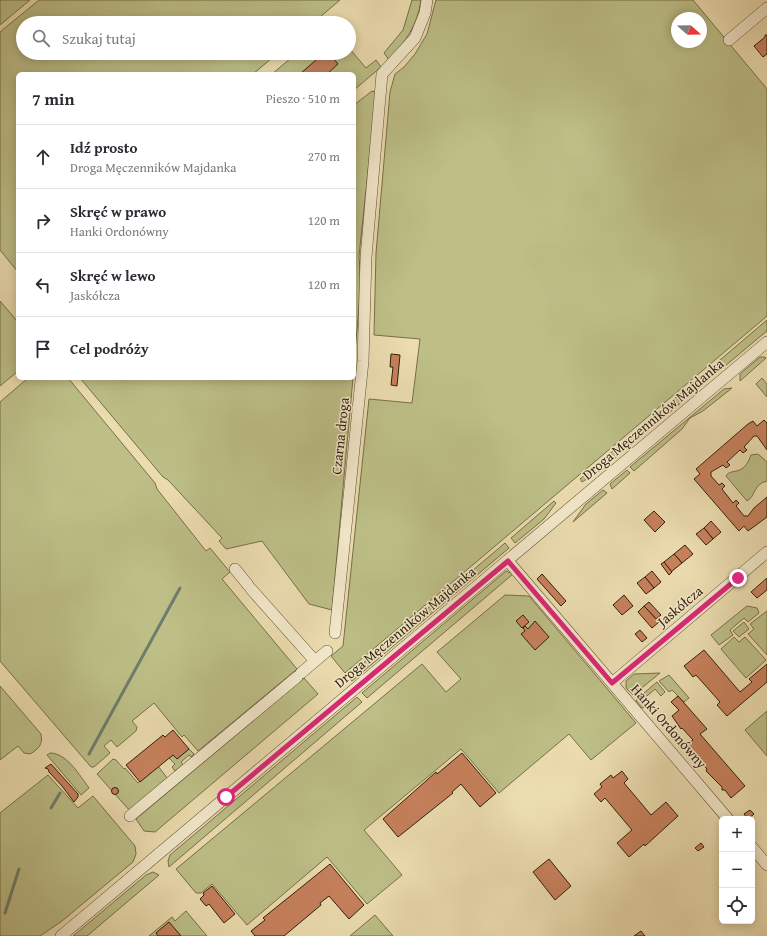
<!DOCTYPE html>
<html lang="pl">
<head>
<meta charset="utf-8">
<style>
  body { margin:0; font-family:"Gentium Book Plus",serif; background:#f2f2f3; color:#2b2b33 }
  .controls { position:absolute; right:12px; bottom:12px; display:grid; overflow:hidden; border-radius:6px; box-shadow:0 2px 10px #0003 }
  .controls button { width:36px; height:36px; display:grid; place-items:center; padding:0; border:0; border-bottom:1px solid #e1e1e2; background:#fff; color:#2b2b33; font:20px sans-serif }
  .compass { position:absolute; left:671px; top:12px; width:36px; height:36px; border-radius:50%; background:#fff; box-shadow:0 2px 10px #0003; rotate:110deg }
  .stop { position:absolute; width:12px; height:12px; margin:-9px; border:3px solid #db2777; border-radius:50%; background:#fff }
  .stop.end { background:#db2777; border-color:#fff; box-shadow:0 1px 4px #0008 }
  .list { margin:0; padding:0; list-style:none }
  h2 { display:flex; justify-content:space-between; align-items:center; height:52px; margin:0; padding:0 16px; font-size:17px }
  h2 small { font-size:13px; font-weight:400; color:#7c7c81 }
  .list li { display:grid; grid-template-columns:26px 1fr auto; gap:12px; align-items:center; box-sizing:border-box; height:64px; padding:0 16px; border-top:1px solid #e1e1e2 }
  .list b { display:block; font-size:15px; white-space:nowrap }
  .list p { margin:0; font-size:13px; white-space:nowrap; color:#7c7c81 }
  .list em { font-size:13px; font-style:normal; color:#7c7c81 }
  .icon { flex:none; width:22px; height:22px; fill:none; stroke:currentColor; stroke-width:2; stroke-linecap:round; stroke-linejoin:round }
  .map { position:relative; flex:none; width:767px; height:936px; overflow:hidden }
  .search { position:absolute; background:#fff; box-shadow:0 2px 10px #0003; left:16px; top:16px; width:340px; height:44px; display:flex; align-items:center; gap:10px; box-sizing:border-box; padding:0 14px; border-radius:22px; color:#7c7c81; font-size:15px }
  .panel { position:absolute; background:#fff; box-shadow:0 2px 10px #0003; left:16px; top:72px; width:340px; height:308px; border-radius:6px }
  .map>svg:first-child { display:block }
  .green { fill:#bdbf87; stroke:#776f48; fill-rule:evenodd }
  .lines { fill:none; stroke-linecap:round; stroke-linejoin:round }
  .stream { stroke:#6f7d6e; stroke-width:3 }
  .building { fill:#c7815d; stroke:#311f09 }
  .minor-casing { stroke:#604e33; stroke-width:12 }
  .minor { stroke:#f3e9cc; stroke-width:11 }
  .route { stroke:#db2777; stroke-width:5 }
  .labels { text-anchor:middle; stroke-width:3; stroke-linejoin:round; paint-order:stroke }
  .street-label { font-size:14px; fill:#311f09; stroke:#f3e9cc }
</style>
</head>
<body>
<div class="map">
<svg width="767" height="936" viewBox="0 0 767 936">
  <rect width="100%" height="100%" fill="#ecddb0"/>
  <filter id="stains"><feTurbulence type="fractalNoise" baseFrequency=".005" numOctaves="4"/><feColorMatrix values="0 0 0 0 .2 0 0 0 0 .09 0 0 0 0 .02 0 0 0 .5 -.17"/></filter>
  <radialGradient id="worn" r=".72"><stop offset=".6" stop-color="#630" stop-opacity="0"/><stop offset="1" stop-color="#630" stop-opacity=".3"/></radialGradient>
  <!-- green -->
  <g class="green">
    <polygon points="0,0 30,0 0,25"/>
    <polygon points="39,0 340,0 313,23 23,23 23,53 278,53 253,74 18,74 18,272 0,250 0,32"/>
    <path d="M412,0H421C417,27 406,40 389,60L384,53L403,30Z"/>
    <path d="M436,0H693L767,89V316L345,673L331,656L343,646L369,399L412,403L420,339L374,335L376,253L390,92L395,74L404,67L415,54L427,34ZM677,18H701V42H677Z"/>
    <polygon points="349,48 366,68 376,60 381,67 354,90 354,74 272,74 297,53 349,53"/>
    <polygon points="372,91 375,92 376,95 359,256 361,286 354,363 354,105"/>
    <polygon points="0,301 18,322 18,371 0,386"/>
    <polygon points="767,320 767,331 762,335 601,470 582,482 580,479"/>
    <polygon points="760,357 764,357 766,358 740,381 740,374"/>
    <polygon points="28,378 68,378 155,483 157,489 206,551 210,548 230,572 222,579 297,669 198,751 184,735 182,737 154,703 132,721 137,727 136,731 117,747 111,740 104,746 110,753 94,767 91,767 0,661 0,402"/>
    <polygon points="80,378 353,378 332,610 309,604 262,541 226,549 219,541 222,538 168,480 163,477"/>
    <polygon points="762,378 767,384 767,397 756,384"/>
    <polygon points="732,388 703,411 690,418 682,429 634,471 630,467 724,389"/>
    <path d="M758,454L767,462V481C753,484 756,496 747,501L726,476C731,467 743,478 751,455Z"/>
    <polygon points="627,470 630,473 612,489 610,484"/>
    <polygon points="603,490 607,493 573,522 586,504"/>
    <polygon points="554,501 556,503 544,519 515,543 511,538"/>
    <polygon points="505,543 509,548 352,681 348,676"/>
    <polygon points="506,571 513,574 367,698 362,693"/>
    <polygon points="505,595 529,596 636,723 591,760 569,734 499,793 461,749 364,830 402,875 367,904 327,857 247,925 212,884 201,893 196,893 176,869 422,664 446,692 461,679 437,652"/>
    <polygon points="747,606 757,608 759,613 748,622 744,618 730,630 733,635 719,645 711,635"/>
    <polygon points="767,611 767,655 748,634 754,629 750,624"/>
    <polygon points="744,622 749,629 739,637 733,631"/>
    <polygon points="734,637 739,642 745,637 766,660 746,678 721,649"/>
    <polygon points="660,673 633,695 626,688 626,681 634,674"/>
    <polygon points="669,675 689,698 684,702 672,690 669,692 659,681"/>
    <polygon points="304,678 318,694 155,832 144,831 136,819"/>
    <polygon points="657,682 665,692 661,696 655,689 640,702 645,707 642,708 636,701 638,698"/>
    <path d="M0,686L41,734C43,744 39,749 30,754L24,753L18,746L0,760Z"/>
    <polygon points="357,697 362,702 169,867 168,861 170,855"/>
    <polygon points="767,711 767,756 745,730"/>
    <polygon points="189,749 194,754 191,757 189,755 181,762 183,765 175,771 172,767 175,764 169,758 173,755 177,759"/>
    <path d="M50,753C67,753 80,776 89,788L81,795L47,755Z"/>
    <polygon points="113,759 116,760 124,769 125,768 138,783 158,766 168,779 130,811 97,774"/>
    <polygon points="48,775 78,808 93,796 135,846 136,854 133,862 62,921 40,936 0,936 0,813"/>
    <polygon points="153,872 159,875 87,936 73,936 146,875"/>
    <polygon points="186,911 207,936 149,936 172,917 175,921"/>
    <polygon points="375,915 393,936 350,936"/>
  </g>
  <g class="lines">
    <!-- stream -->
    <g class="stream">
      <polyline points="89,754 180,588"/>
      <polyline points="51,808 60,793"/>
      <polyline points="5,913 19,869"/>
    </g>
  </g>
  <!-- building -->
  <g class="building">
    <polygon points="765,35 767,35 767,54 763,57 754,46 765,37"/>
    <polygon points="324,53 329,53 338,64 327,74 300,74"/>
    <polygon points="391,354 400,355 397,386 391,385 393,367 390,367"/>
    <polygon points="764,420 767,423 767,450 757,436 754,436 744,447 747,450 743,453 740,450 727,462 730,465 726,468 723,465 711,472 711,476 719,485 722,483 725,486 722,489 733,503 736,500 739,503 736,506 744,516 748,516 754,508 767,497 767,517 748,531 744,526 739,531 694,479 700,474 696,469 748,424 753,421 757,426"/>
    <polygon points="654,511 665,522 655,532 644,520"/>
    <polygon points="711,521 721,532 713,539 704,528"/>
    <polygon points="704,528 713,539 706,545 696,534"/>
    <polygon points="685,545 693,554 682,563 674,554"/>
    <polygon points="674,554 682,563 671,572 664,562"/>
    <polygon points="664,562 672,572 669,575 661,564"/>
    <polygon points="652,571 661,582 654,588 645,577"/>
    <polygon points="542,574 566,601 561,606 537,579"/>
    <polygon points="645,577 654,588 646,594 637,583"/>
    <polygon points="767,578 767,590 757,598 751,592"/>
    <polygon points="624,595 633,606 622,615 613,605"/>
    <polygon points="649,602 661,615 656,619 644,606"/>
    <polygon points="644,606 659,622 652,628 638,612"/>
    <polygon points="523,615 529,622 522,628 516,621"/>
    <polygon points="535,621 549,637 535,650 521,634 525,631 523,628 525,626 528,629"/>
    <polygon points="640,630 647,638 642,642 635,634"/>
    <polygon points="704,650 740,692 752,682 749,679 767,664 767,682 727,716 717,705 720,702 696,675 693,677 684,666"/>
    <polygon points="678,696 707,729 700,734 745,786 731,798 725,790 722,790 722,787 706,771 707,769 686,745 693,740 682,728 681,729 672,716 679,710 671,702"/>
    <polygon points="173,730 189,749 177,759 173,755 140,782 126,765 163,735 165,737"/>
    <polygon points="462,753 496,793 480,807 461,784 452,792 453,793 398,837 383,819 436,772 437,774"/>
    <polygon points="51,764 78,794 78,797 74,802 62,786 49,772 48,769 45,768"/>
    <polygon points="622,771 628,779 624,783 651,815 666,802 678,816 645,846 644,844 629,857 617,843 632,830 605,798 601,802 594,794 602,787 600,784 611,775 613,778"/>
    <circle cx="115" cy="791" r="3.5"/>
    <polygon points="750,810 754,814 748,819 744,814"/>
    <polygon points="701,843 704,847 698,851 695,848"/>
    <polygon points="549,859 571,886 555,900 533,872"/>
    <polygon points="330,864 364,905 349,919 329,896 320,903 321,905 284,936 255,936 251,931 265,920 263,918"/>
    <polygon points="212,886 235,914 224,923 209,904 206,906 200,899 204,895 203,893"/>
    <polygon points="169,922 181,936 158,936 156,933"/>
    <polygon points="641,931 645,936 634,936"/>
  </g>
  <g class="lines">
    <!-- minor casing -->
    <g class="minor-casing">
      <g id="minor">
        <polyline points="729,40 767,8"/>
        <polyline points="508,561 728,819"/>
        <polyline points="235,569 248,585"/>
        <polyline points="251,589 315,661"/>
        <polyline points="335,633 363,361 366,257 382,74 415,38 425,13 427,0"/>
        <polyline points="301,673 327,651"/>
        <polyline points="612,683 767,552"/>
        <polyline points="130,816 297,677"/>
        <polyline points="752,847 767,865"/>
        <polyline points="61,936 767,342"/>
      </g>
    </g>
    <!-- minor -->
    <use href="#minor" class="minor"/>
  </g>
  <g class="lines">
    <!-- route -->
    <polyline class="route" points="226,797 508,561 612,683 738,578"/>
  </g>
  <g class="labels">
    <!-- street labels -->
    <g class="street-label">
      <text transform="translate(653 419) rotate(-40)" y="5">Droga Męczenników Majdanka</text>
      <text transform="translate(340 436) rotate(-84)" y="5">Czarna droga</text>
      <text transform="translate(680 606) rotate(-40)" y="5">Jaskółcza</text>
      <text transform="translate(405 627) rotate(-40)" y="5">Droga Męczenników Majdanka</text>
      <text transform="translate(669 726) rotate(49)" y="5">Hanki Ordonówny</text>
    </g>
  </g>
  <rect width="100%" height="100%" filter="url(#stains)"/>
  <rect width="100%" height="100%" fill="url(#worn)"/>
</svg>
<div class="controls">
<button>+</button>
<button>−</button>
<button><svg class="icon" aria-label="locate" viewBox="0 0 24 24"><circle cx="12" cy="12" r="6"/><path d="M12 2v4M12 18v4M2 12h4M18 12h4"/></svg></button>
</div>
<svg class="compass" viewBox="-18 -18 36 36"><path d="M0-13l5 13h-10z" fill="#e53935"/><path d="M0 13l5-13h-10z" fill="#7c7c81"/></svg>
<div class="stop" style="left:226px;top:797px"></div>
<div class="stop end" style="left:738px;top:578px"></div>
<div class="search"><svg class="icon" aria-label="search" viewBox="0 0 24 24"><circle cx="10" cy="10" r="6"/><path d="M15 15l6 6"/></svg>Szukaj tutaj</div>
<section class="panel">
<h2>7 min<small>Pieszo · 510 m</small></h2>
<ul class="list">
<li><svg class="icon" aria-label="ahead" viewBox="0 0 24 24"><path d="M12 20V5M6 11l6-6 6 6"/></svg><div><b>Idź prosto</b><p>Droga Męczenników Majdanka</p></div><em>270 m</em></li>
<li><svg class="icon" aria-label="right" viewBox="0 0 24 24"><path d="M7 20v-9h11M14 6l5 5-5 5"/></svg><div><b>Skręć w prawo</b><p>Hanki Ordonówny</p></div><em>120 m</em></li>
<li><svg class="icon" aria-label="left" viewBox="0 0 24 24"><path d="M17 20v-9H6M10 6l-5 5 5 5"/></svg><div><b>Skręć w lewo</b><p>Jaskółcza</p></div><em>120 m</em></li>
<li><svg class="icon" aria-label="arrive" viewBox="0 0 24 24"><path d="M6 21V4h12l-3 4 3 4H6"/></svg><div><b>Cel podróży</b></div></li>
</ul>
</section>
</div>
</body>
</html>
